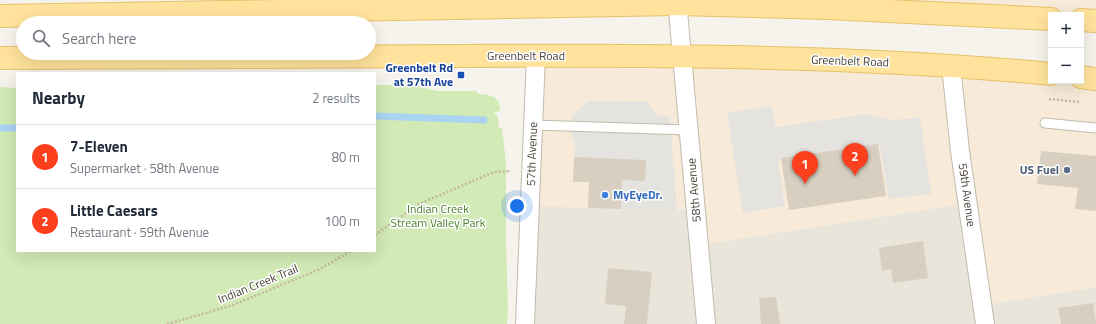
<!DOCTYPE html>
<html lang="en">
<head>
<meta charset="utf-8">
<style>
  body { margin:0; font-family:"Titillium Web",sans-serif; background:#f6f6f7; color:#1f2937 }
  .controls { position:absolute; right:12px; top:12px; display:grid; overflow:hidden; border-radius:0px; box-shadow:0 4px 16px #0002 }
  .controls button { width:36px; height:36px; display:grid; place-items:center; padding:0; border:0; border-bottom:1px solid #e0e1e3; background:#fff; color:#1f2937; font:20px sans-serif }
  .you { position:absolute; left:517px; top:206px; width:14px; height:14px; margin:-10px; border:3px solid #fff; border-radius:50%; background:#1a73e8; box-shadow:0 0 0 6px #1a73e833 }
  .badge { display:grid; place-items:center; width:26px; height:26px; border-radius:50%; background:#fc3f1d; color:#fff; font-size:13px; font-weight:700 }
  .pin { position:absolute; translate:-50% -33px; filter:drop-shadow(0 1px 2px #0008) }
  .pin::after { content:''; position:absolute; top:21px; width:14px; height:12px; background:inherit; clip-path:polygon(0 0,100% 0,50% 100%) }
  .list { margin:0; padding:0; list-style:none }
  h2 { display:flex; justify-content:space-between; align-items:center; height:52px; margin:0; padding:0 16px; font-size:17px }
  h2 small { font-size:13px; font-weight:400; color:#747a83 }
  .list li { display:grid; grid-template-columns:26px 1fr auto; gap:12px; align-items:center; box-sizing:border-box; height:64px; padding:0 16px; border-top:1px solid #e0e1e3 }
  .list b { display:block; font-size:15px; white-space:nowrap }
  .list p { margin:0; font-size:13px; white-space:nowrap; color:#747a83 }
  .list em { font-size:13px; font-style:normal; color:#747a83 }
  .icon { flex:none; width:22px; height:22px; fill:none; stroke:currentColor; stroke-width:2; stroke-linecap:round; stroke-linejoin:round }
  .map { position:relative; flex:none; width:1096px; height:324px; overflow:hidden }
  .search { position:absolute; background:#fff; box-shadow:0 4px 16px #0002; left:16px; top:16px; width:360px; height:44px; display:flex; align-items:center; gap:10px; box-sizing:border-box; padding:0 14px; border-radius:22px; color:#747a83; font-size:15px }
  .panel { position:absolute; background:#fff; box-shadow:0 4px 16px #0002; left:16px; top:72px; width:360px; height:180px; border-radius:0px }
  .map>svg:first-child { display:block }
  .residential { fill:#eae5da }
  .commercial { fill:#f7ead8 }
  .green { fill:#d2eab5 }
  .parking { fill:#e5e3e0 }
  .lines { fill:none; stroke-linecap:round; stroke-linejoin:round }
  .stream { stroke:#a9d4f2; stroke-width:7 }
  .building { fill:#d8cfc1 }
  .service-casing { stroke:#c2bbae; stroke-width:11 }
  .minor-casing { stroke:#c2bbae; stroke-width:20 }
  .primary-casing { stroke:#e6c16a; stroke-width:24 }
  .path { stroke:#c4b79f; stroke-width:2.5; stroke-dasharray:2 2; stroke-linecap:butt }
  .service { stroke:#fff; stroke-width:9 }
  .minor { stroke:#fff; stroke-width:18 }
  .primary { stroke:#ffe39c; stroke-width:22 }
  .transit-dot { fill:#1a4fb4; stroke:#fff; stroke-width:1.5 }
  .service-dot { fill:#5c6f8a; stroke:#fff; stroke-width:1.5 }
  .shop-dot { fill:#3f7fe0; stroke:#fff; stroke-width:1.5 }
  .labels { text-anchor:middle; stroke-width:3; stroke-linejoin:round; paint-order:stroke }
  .street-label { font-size:12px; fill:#4b4439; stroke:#fff }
  .transit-label { font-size:12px; font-weight:bold; fill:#164399; stroke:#fff; text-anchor:end }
  .service-label { font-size:12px; font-weight:bold; fill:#4e5e75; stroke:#fff; text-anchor:end }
  .shop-label { font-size:12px; font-weight:bold; fill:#366cbe; stroke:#fff; text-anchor:start }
  .park-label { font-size:12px; fill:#4a7f2a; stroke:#fff }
</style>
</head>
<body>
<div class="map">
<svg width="1096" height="324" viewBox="0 0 1096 324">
  <rect width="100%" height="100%" fill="#f6f3ec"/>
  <!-- residential -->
  <polygon class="residential" points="968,203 983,305 1096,287 1096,324 525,324 530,206 696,210 699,245"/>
  <!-- commercial -->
  <g class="commercial">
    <polygon points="748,0 1096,0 1096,21 1081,15 1051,15"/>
    <polygon points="536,55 1051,81 1081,81 1096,79 1096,287 982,305 968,203 699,245 696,210 621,209 530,206"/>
  </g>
  <!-- green -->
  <path class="green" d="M375,85H395L417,86L437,91H476L479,94C490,95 501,96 500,111L494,112L498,117L499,128H502L506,162V240L508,309L507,324H0V87L17,88V251H375Z"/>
  <!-- parking -->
  <g class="parking">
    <polygon points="588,101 647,102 657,115 670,117 677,210 621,209 622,180 574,157 575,138 571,137 572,116"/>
    <polygon points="772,106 776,127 868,114 890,120 920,118 931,194 889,199 880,146 778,161 785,206 743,213 727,113"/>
  </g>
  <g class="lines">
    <!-- stream -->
    <g class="stream">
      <polyline points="375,116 484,120"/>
      <polyline points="0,128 17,128"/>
    </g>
  </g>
  <!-- building -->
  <g class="building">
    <polygon points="878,144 886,196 789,210 781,158"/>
    <polygon points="1041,151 1096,156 1096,211 1075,209 1078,188 1037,184"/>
    <polygon points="574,157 646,160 645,181 622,180 621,209 588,208 589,182 573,182"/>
    <polygon points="923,241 928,278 893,283 891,269 882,271 879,248"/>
    <polygon points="608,268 652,272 647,324 624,324 626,306 605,304"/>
    <polygon points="776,297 780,324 761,324 759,298"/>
    <polygon points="1093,303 1096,324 1061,324 1058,308"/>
  </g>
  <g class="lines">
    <!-- service casing -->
    <g class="service-casing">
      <g id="service">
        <polyline points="1045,123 1096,128"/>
        <polyline points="533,125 689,130"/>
      </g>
    </g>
    <!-- minor casing -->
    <g class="minor-casing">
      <g id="minor">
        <polyline points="677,0 706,324"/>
        <polyline points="951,66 960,151 985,324"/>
        <polyline points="525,324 536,55"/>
      </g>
    </g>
    <!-- primary casing -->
    <g class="primary-casing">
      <g id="primary">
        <polyline points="0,16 677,4 828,8 1051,19"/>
        <polyline points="1081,20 1096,21"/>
        <path d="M0,58C153,57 306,56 460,56C657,55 855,55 1051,74"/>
        <polyline points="1081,77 1096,79"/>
      </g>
    </g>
    <!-- path -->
    <g class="path">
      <polyline points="1049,99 1080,102"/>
      <polyline points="375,235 419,204 494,172 511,171"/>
      <polyline points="167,324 175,322 233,305 318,270 351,251"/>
    </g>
    <!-- service -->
    <use href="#service" class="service"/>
    <!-- minor -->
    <use href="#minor" class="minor"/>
    <!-- primary -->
    <use href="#primary" class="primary"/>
  </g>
  <!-- markers -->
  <rect class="transit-dot" x="457" y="71" width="8" height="8" rx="2"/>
  <circle class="service-dot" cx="1067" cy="170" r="4"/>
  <circle class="shop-dot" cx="605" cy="195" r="4"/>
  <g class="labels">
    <!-- street labels -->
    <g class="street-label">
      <text x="526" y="60">Greenbelt Road</text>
      <text transform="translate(850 61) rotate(2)" y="4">Greenbelt Road</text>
      <text transform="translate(532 154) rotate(-88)" y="4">57th Avenue</text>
      <text transform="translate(694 190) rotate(-95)" y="4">58th Avenue</text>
      <text transform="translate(967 195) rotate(82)" y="4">59th Avenue</text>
      <text transform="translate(258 284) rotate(-22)" y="4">Indian Creek Trail</text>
    </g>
    <!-- transit labels -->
    <g class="transit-label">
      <text x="453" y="72">Greenbelt Rd<tspan x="453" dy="14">at 57th Ave</tspan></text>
    </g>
    <!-- service labels -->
    <g class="service-label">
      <text x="1059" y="174">US Fuel</text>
    </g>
    <!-- shop labels -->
    <g class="shop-label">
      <text x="613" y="199">MyEyeDr.</text>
    </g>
    <!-- park labels -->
    <g class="park-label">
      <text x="438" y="213">Indian Creek<tspan x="438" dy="14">Stream Valley Park</tspan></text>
    </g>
  </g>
</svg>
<div class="controls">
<button>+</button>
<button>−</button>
</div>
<div class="you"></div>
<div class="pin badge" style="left:805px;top:184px">1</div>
<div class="pin badge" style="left:855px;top:176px">2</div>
<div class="search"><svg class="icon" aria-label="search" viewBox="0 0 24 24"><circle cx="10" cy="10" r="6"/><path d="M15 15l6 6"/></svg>Search here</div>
<section class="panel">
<h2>Nearby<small>2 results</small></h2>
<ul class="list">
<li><span class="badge">1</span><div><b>7-Eleven</b><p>Supermarket · 58th Avenue</p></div><em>80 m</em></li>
<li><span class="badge">2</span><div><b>Little Caesars</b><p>Restaurant · 59th Avenue</p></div><em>100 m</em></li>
</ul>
</section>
</div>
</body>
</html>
